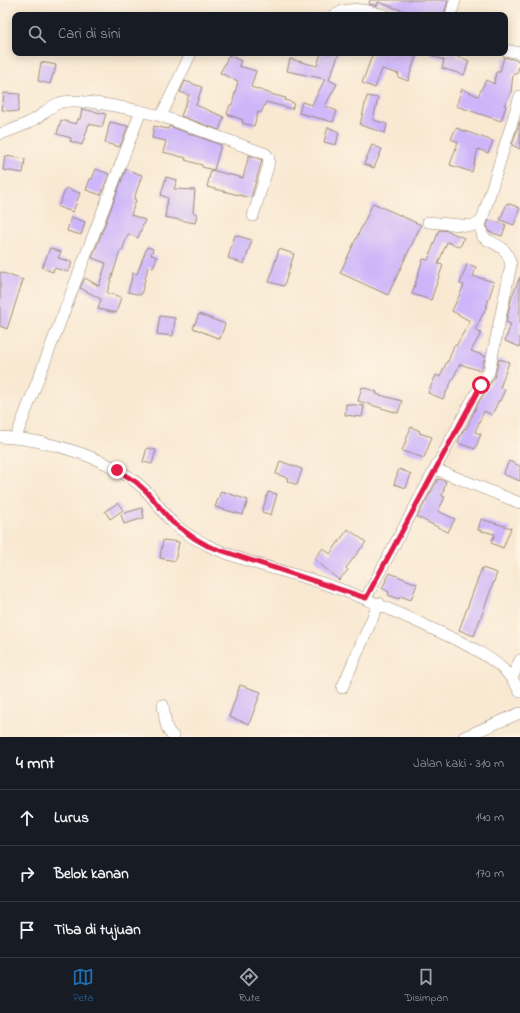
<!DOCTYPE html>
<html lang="id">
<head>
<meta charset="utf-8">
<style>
  body { margin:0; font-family:"Indie Flower",sans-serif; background:#242831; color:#f1f3f6 }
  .stop { position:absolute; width:12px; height:12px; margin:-9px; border:3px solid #e11d48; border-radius:50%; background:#fff }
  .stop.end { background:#e11d48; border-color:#fff; box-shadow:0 1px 4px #0008 }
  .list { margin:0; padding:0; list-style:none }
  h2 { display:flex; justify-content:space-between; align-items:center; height:52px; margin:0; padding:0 16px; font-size:17px }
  h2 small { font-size:13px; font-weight:400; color:#9ea1a6 }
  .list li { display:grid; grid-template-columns:26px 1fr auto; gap:12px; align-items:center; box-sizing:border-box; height:56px; padding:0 16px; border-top:1px solid #363941 }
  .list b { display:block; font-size:15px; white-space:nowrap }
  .list em { font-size:13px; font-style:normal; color:#9ea1a6 }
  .icon { flex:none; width:22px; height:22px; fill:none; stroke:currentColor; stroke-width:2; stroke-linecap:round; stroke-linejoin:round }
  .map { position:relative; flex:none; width:520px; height:737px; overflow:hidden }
  .search { position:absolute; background:#171b24; box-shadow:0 2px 10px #0003; left:12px; right:12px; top:12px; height:44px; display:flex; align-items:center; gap:10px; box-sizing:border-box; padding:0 14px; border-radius:8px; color:#9ea1a6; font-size:15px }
  .sheet { height:220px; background:#171b24 }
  nav { display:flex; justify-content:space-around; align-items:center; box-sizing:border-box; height:56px; border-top:1px solid #363941; background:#171b24; font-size:11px; color:#9ea1a6 }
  nav a { display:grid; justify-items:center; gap:2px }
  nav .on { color:#1f6fb2 }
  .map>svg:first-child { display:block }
  .building { fill:#cdb5fa }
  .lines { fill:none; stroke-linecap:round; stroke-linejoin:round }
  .minor-casing { stroke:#9a8a78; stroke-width:12 }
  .minor { stroke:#fff; stroke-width:11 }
  .route { stroke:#e11d48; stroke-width:5 }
</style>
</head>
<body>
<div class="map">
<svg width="520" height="737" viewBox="0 0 520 737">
  <rect width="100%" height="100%" fill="#fcf5e5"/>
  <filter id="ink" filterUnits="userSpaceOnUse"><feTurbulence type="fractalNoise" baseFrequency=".025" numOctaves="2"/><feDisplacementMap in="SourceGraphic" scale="8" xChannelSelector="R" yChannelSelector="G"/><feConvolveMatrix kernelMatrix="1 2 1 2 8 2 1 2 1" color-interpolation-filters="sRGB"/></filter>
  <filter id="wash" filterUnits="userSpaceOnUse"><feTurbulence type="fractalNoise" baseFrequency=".012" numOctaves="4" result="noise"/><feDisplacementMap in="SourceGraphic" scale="16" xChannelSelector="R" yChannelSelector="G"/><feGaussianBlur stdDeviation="0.9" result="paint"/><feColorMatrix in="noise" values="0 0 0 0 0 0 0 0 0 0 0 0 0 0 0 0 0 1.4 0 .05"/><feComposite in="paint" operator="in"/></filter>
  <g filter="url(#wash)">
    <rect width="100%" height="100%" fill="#f9e9d3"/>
    <g id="blocks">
      <!-- building -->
      <g class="building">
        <polygon points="370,0 448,0 444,15 416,15 378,2 377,6 369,4"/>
        <polygon points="321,53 339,53 329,80 337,84 325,106 337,111 333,122 299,113 302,102 312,105 325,79 287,71 290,59 317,66"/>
        <polygon points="373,53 417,53 408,81 398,77 399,74 382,69 375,88 362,83"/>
        <polygon points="428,53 457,53 456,56 469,61 464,75 442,68 444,60 428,54"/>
        <polygon points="229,55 241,61 239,66 256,71 251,87 274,95 286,98 285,100 294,103 292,109 266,102 261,113 258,112 254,126 242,123 243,120 227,114 230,105 232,105 238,81 220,73"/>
        <polygon points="504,57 520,61 520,62 517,74 513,74 511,92 504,105 506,106 501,121 456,106 462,89 478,96 486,80 494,84 496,72 500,72"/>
        <polygon points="41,62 56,65 54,74 53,74 50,84 38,81"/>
        <polygon points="185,81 202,87 196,105 224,117 219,130 181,116 189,95 180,92"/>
        <polygon points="4,93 20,94 18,112 2,110"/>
        <polygon points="367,96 378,98 373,120 387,124 385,133 360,125"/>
        <polygon points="82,109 106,114 102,127 89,124 82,145 70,141 71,138 57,134 61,120 76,124 78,119 80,119"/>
        <polygon points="520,121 520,149 512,145"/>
        <polygon points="110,122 128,126 120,147 105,143"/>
        <polygon points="154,126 168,129 169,126 221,145 214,170 202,167 202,165 185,160 186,158 163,152 166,141 152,138"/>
        <polygon points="328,127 339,132 336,145 324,142"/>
        <polygon points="456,128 493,141 488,153 478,149 472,172 450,165 458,142 451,139"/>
        <polygon points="372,145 382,149 374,168 364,164"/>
        <polygon points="249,155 262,160 251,198 207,187 211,170 243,178"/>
        <polygon points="5,156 25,159 23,173 3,170"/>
        <polygon points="96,169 109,174 101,195 86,190 90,179 92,179"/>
        <polygon points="126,169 142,175 134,199 136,200 131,215 145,220 138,238 128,234 122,251 120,251 107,293 121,297 116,313 98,309 101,299 80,288 85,278 99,286 106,263 92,258"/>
        <polygon points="166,177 177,180 174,189 195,190 193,213 197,214 195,223 165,217 168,198 161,195"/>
        <polygon points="66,188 80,193 73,212 58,207"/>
        <polygon points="373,203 421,225 388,295 340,273"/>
        <polygon points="507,203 520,208 514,225 500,220"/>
        <polygon points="71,217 85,222 81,235 67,231"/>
        <polygon points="489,220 506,225 502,236 489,232 487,225"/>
        <polygon points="439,230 450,231 450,232 464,238 460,247 447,242 438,264 443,265 431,300 412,294 423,259 428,260"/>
        <polygon points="235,235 252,240 244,264 228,258"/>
        <polygon points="147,247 153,249 151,255 157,257 153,268 148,267 141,295 128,292 133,273 137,274"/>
        <polygon points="50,248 61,252 58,258 72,262 69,272 54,268 53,272 42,268"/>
        <polygon points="279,249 294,254 284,286 269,282"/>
        <polygon points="467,264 476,267 473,276 494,282 486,308 475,330 481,333 471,351 485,356 481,371 460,364 443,399 428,393 436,375 440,377 447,361 448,362 454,345 456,346 470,321 452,311 464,285 460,284"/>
        <polygon points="0,272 23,280 7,329 0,326"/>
        <polygon points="520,277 520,347 505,341 511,324 506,322 512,296"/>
        <polygon points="199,314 225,324 220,339 193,328"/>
        <polygon points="160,316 175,318 173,336 157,334"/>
        <polygon points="499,359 509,362 500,388 505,389 500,401 499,400 492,415 484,411 475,432 481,434 475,449 458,443 461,435 465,428 466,429 477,405 495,376"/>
        <polygon points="362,387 377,392 376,394 402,401 398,413 358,401"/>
        <polygon points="346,404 364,406 362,417 345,415"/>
        <polygon points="411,427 420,431 419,433 432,437 424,458 402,451"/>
        <polygon points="147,448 156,450 152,464 143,462"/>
        <polygon points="280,461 302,469 297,485 287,481 288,478 276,474"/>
        <polygon points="509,461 520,466 520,481 503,474"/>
        <polygon points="399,469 411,474 406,488 394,484"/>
        <polygon points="438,479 446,481 442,496 445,497 438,511 455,519 448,532 417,517"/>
        <polygon points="221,491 248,500 243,515 215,507"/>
        <polygon points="268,492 277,494 271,515 262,512"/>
        <polygon points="118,503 123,510 110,519 105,511"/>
        <polygon points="142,508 144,518 124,524 121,514"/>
        <polygon points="481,519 511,528 503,548 491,543 495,534 478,530"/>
        <polygon points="348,529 366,542 346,568 348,570 339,580 314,559 323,548 330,554"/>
        <polygon points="163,540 179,542 175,561 160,558"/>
        <polygon points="482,568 497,573 474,636 459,630"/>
        <polygon points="390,573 417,584 411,600 400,596 399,599 388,595 389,592 382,588"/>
        <polygon points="240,685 261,692 249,724 229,717"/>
      </g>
    </g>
  </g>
  <g filter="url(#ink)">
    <use href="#blocks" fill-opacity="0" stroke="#9a8a78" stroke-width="1"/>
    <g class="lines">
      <!-- minor casing -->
      <g class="minor-casing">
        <g id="minor">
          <path d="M335,15C350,5 368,11 385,15"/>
          <polyline points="451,15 455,0"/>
          <polyline points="505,50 520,53"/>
          <polyline points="161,116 266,154 269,158 268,167 253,216"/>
          <path d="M0,134C13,130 25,125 37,118C44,113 51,106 59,103C76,96 142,111 161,116L191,53"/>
          <polyline points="428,222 471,226 479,223 482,220 520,96"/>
          <path d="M0,437C46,439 114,458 147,492C156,501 163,513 172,522C182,532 195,539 207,545C243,562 285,571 322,583C362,596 399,613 437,631C461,642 496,657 512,679C515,683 518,688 520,692"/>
          <polyline points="16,437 141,111"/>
          <polyline points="435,469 520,503"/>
          <path d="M366,598L471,402L489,372L511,265C506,244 497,247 483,237L479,223"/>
          <polyline points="512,678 520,660"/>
          <polyline points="342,688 379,603"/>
          <path d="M163,705C165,715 164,730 174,737"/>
          <polyline points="464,737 520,713"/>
        </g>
      </g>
      <!-- minor -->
      <use href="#minor" class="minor"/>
    </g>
  </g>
  <g class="lines" filter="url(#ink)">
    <!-- route -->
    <polyline class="route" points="117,470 136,482 147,492 172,522 194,538 208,546 232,554 366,598 481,385"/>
  </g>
</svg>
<div class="stop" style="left:481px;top:385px"></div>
<div class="stop end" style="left:117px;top:470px"></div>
<div class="search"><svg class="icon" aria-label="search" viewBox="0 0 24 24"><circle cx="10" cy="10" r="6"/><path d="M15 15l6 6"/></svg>Cari di sini</div>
</div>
<section class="sheet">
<h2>4 mnt<small>Jalan kaki · 310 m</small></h2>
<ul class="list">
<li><svg class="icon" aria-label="ahead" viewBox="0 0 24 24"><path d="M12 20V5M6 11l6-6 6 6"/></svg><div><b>Lurus</b></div><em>140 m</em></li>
<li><svg class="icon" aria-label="right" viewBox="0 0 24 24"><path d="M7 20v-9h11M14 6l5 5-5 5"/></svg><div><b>Belok kanan</b></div><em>170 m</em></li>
<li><svg class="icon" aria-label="arrive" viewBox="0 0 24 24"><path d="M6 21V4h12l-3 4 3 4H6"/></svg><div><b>Tiba di tujuan</b></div></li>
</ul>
</section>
<nav>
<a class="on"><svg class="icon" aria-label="map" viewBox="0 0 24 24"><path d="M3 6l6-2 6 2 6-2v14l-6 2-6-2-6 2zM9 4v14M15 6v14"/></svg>Peta</a>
<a><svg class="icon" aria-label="directions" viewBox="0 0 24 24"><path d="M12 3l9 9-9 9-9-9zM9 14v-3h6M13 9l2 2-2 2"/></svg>Rute</a>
<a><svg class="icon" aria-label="saved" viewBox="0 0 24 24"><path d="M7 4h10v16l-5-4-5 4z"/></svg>Disimpan</a>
</nav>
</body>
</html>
